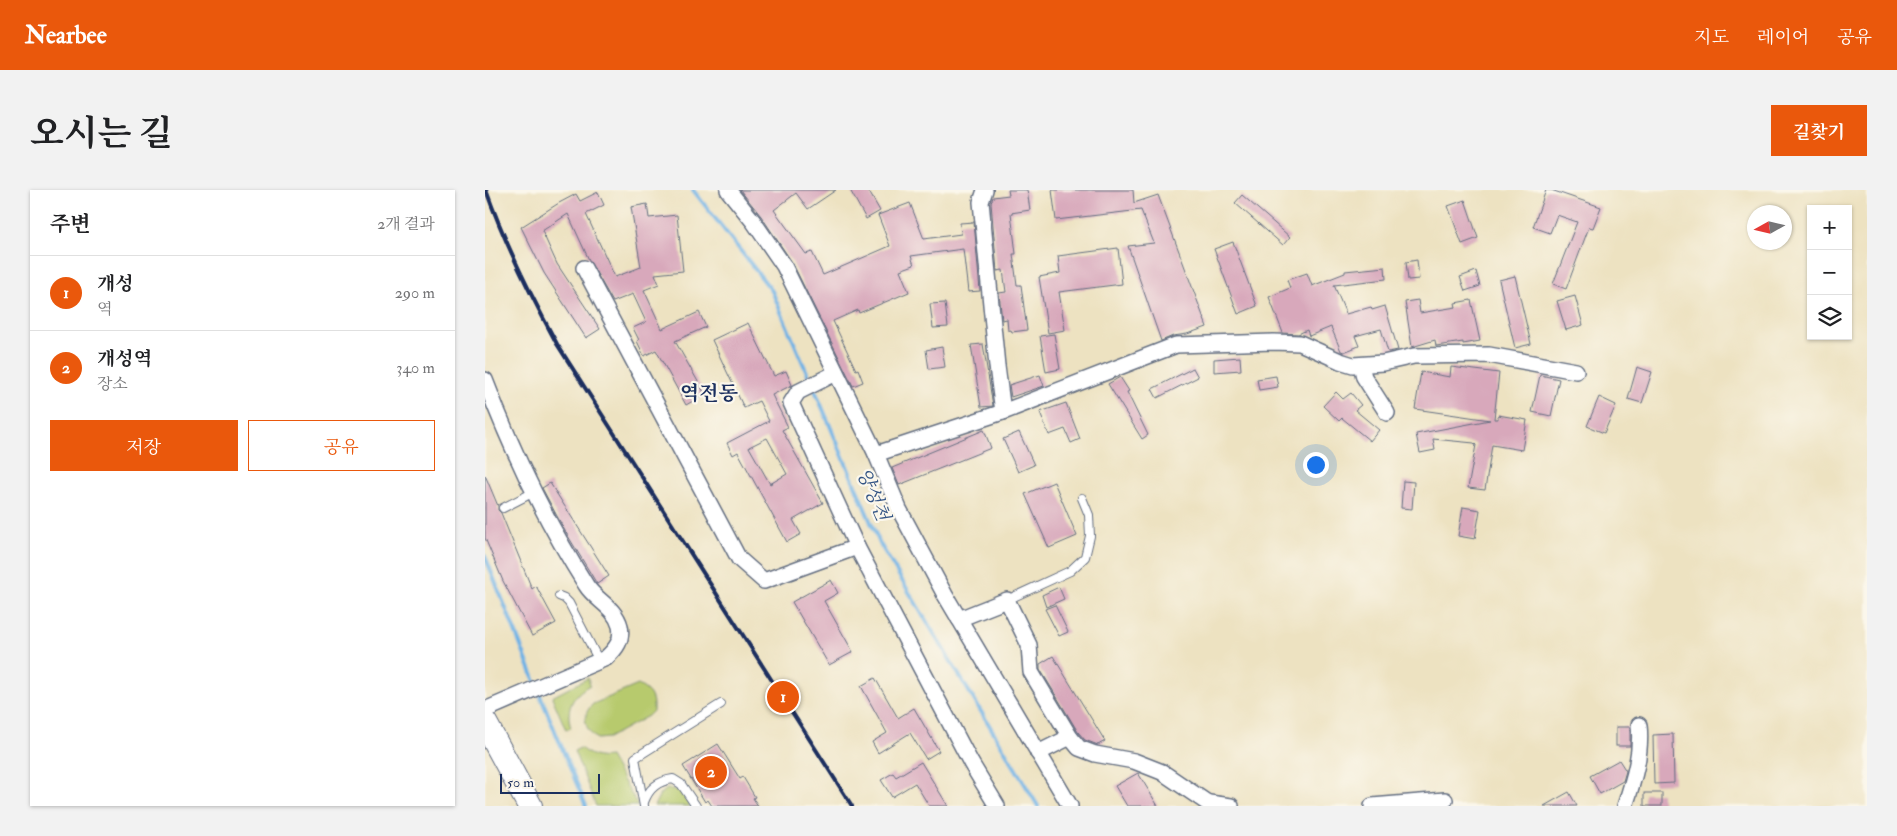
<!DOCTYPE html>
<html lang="ko">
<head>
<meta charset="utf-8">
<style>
  body { margin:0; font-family:"IM FELL Double Pica","Noto Serif KR",serif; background:#f2f2f2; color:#202124 }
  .controls { position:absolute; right:15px; top:15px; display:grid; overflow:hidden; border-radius:0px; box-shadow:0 1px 4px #0004 }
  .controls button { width:45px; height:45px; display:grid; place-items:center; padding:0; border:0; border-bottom:1px solid #e0e0e0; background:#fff; color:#202124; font:25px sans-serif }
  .compass { position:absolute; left:1262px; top:15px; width:45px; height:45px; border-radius:50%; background:#fff; box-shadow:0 1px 4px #0004; rotate:262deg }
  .scale { position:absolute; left:15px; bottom:12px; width:100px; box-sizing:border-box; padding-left:5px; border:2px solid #1b2f5e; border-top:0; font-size:14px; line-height:18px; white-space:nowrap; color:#1b2f5e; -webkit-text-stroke:4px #fbf7ec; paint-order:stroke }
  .you { position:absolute; left:830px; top:274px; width:18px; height:18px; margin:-12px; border:4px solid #fff; border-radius:50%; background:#1a73e8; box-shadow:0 0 0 8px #1a73e833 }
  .badge { display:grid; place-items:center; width:32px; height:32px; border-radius:50%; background:#ea580c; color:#fff; font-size:16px; font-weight:700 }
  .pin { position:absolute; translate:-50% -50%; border:2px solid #fff; box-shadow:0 1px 5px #0006 }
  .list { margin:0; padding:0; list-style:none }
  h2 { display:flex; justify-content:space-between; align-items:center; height:65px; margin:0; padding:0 20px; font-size:21px }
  h2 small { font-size:16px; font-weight:400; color:#757577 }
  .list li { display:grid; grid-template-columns:32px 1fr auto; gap:15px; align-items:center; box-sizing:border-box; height:75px; padding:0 20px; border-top:1px solid #e0e0e0 }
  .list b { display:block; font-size:19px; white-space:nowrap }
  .list p { margin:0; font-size:16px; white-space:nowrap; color:#757577 }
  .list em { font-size:16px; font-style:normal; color:#757577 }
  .actions { display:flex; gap:10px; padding:15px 20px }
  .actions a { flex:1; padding:11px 0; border:1px solid #ea580c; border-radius:0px; text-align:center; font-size:18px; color:#ea580c }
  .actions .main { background:#ea580c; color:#fff }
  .icon { flex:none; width:28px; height:28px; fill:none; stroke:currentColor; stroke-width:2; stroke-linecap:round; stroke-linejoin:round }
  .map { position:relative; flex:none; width:1382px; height:616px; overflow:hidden; border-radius:0px }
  header { display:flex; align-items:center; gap:30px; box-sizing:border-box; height:70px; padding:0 25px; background:#ea580c; color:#fff }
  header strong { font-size:24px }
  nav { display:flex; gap:28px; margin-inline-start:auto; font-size:18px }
  .intro { display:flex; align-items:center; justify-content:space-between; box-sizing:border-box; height:120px; padding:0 30px }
  h1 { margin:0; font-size:35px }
  .button { padding:12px 22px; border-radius:0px; background:#ea580c; color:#fff; font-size:18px; font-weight:700 }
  main { display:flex; gap:30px; padding:0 30px }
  aside { flex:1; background:#fff; border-radius:0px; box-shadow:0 1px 4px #0004 }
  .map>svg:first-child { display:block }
  .green { fill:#b7ca6d; stroke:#697c66 }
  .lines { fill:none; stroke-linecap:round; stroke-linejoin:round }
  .stream { stroke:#70b2e5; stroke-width:4 }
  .building { fill:#d8a8bb; fill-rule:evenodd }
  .service-casing { stroke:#646e81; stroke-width:10 }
  .minor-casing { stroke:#646e81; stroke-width:18 }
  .primary-casing { stroke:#646e81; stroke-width:26 }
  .service { stroke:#fff; stroke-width:8 }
  .minor { stroke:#fff; stroke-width:15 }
  .primary { stroke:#fff; stroke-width:24 }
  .rail { stroke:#1b2f5e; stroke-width:4 }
  .labels { text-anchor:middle; stroke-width:4.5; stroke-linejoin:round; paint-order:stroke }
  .water-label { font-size:19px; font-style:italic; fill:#355686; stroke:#fbf7ec }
  .quarter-label { font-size:20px; font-weight:bold; fill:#1b2f5e; stroke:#fbf7ec }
</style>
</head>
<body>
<header>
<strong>Nearbee</strong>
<nav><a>지도</a><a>레이어</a><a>공유</a></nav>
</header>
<div class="intro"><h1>오시는 길</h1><a class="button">길찾기</a></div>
<main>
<aside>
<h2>주변<small>2개 결과</small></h2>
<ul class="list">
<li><span class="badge">1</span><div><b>개성</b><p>역</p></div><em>290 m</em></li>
<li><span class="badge">2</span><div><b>개성역</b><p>장소</p></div><em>340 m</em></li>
</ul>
<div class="actions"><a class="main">저장</a><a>공유</a></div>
</aside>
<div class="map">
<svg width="1382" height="616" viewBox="0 0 1382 616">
  <rect width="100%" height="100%" fill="#fbf7ec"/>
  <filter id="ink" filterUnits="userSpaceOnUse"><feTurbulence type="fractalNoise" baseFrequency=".02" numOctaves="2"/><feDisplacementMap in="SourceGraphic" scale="10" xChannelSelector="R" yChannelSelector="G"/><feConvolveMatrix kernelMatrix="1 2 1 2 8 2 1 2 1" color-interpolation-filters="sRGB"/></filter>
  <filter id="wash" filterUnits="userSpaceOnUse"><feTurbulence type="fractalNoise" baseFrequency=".0096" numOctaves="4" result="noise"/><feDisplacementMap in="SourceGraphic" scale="20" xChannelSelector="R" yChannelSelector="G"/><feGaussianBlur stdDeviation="1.12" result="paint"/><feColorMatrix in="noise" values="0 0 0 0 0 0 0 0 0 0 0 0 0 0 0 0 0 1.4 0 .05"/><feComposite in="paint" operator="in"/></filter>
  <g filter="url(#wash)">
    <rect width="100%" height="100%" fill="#ede2c1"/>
    <!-- green -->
    <g class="green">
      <path d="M103,488L105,495C88,504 80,519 86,538L81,540L67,507Z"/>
      <path d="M153,495C165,501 169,507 168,521L163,526L123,548L112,549C99,539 96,525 108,514Z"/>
      <path d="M95,558C105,565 112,569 125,567L153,616H111L89,561Z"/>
      <path d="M182,599C197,599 198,603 205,616H169L175,604Z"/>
    </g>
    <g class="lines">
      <!-- stream -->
      <g class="stream">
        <polyline points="208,0 287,101 326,192"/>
        <polyline points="329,198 395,354 553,616"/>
        <polyline points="0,366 51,494"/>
        <polyline points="53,500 101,616"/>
      </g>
    </g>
    <g id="blocks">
      <!-- building -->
      <g class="building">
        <polygon points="255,0 351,0 323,19 311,3 289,20 321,64 327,62 338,85 405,56 393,25 425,13 439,49 476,44 475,33 489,32 495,101 483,102 478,59 426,66 429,75 415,80 424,102 374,123 373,120 348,131 371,180 373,179 378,192 368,196 307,72 276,26"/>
        <polygon points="365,0 383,0 395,21 381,29"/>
        <polygon points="523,0 542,0 545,20 526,23 531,64 528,64 532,95 536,95 542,140 527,142 526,140 523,141 522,129 517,130 514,103 521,102 518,80 512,81 506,13 508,7 524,5"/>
        <polygon points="567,0 648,0 649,13 673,5 722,137 702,144 688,146 676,151 643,56 669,53 656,20 571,30"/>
        <polygon points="1061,0 1066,0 1116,17 1108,38 1104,37 1081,99 1068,94 1092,32 1072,25 1065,43 1048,37"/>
        <polygon points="113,2 119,15 101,24 130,87 156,77 146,17 162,14 164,28 192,25 198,81 170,84 174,94 159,100 177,139 214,122 221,137 190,151 220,204 201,215 171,160 159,166 152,151 154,150 148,138 161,132 148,104 128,112 104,70 83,24 57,41 72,74 115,139 101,148 59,83 36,37 74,13 91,4 95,11"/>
        <polygon points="757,5 805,47 798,55 750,13"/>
        <polygon points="980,10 993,48 977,54 963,16"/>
        <polygon points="748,52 772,116 753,124 729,59"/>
        <polygon points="633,58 637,94 574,102 580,140 563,143 554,87 575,83 573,66"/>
        <polygon points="932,70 934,89 923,90 921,72"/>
        <polygon points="900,77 901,89 849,95 861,124 886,117 887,120 900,116 913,160 903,162 896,139 870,146 874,156 859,162 856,161 846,137 824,146 822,140 813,144 798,143 784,107 805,98 802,90 822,83 827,96 860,83 860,81"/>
        <polygon points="991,81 995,96 980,101 975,87"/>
        <polygon points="1030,86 1046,154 1030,158 1014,90"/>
        <polygon points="1090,106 1098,135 1081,140 1072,111"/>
        <polygon points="933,110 935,123 971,117 970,113 986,110 995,151 978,154 978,152 951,156 950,150 927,157 920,112"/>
        <polygon points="460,113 463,137 448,138 445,114"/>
        <path d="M263,133L289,186L301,181L307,195L287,205L303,237L297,240L338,313L308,330L316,344L302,352L253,262L248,265L242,253L284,231L274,211L259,218L227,150ZM282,248L302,284L285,294L264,257Z"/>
        <polygon points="569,144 575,179 561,182 555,146"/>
        <polygon points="498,154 508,216 496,217 486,155"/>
        <polygon points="457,157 460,177 444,179 441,160"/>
        <polygon points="755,167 756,180 729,182 729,169"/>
        <polygon points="966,177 1014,183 1009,229 1013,229 1013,225 1042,230 1037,260 1007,255 1000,300 983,298 991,255 989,253 948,249 950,260 935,263 931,244 1005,230 930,219 936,182 965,187"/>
        <polygon points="1152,177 1167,182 1157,213 1143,209"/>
        <polygon points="708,178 713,187 672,208 667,199"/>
        <polygon points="555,185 559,196 526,207 524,195"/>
        <polygon points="1055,185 1074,189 1066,226 1047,222"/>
        <polygon points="791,186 793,197 774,200 772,189"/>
        <polygon points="635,187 644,201 642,202 663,245 657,249 623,194"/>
        <polygon points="851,202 858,209 866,203 876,215 870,220 894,240 885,251 857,228 854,231 838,216"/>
        <polygon points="1114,207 1131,215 1119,243 1102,236"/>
        <polygon points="581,213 595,249 586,253 580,239 564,245 555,222"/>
        <polygon points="499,240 506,258 414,295 407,278"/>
        <polygon points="534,242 549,275 533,282 518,249"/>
        <polygon points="0,285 13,316 13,320 16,323 47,399 51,396 71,433 47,446 18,391 0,348"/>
        <polygon points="918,291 929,292 927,319 916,318"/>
        <polygon points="569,292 592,346 564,358 540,304"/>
        <polygon points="65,293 124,386 112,394 80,341 57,298"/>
        <polygon points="978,317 995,320 990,349 973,346"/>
        <polygon points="346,390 353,403 339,411 368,462 344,475 307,412"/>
        <polygon points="574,397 579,409 561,417 557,405"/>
        <polygon points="570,415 583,442 574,446 560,419"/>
        <polygon points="568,466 620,551 613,555 600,550 593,542 555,479 555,474"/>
        <polygon points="390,488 413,528 429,518 454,561 441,569 425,543 393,563 387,552 402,543 376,496"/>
        <rect x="1131" y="537" width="14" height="19"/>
        <polygon points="1188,544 1189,593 1169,594 1168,545"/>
        <polygon points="233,554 255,589 258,587 270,607 268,608 273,616 227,616 223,610 220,612 198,576"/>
        <polygon points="1134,570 1141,581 1138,591 1115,604 1105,586"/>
        <polygon points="436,572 463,616 444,616 430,593 407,607 396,590 408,583 411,587"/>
        <polygon points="653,583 673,616 642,616 630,596"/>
        <polygon points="1084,602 1092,616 1059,616"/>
        <rect x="1159" y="603" width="18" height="13"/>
      </g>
    </g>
  </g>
  <g filter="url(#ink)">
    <use href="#blocks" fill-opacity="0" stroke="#646e81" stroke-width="1"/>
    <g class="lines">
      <!-- service casing -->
      <g class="service-casing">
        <g id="service">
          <polyline points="18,318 49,302"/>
          <polyline points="74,406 79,408 84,413 114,471"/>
          <polyline points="522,410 585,381 600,367 605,346 604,325 597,308"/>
          <path d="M159,612C164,598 173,591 188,589L196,594L211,616"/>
          <polyline points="159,616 150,568 236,514"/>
        </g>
      </g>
      <!-- minor casing -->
      <g class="minor-casing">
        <g id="minor">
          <polyline points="243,0 268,31 299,76 391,264 414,319 460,405 585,616"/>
          <polyline points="500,0 496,12 512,176 518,222"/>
          <polyline points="99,78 254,369 279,391 372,357"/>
          <polyline points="876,175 879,187 902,223"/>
          <polyline points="351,183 313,202 306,213 372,357 486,573 512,616"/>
          <path d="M0,190C27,261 60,330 101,395C110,410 130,417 135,436C138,450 131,459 121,468L0,520"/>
          <polyline points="391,264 518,222 691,155 789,152 815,153 855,171 868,175 898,173 929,166 1004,165 1091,181"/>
          <polyline points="474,429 522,410 544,455 546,482 585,547 594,558 610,564 649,571 677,582 727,616"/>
          <polyline points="553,563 585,547"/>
          <polyline points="724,613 746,616"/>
          <polyline points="887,616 960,610"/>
          <path d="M1140,616C1149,589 1157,563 1154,535"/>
        </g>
      </g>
      <!-- primary casing -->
      <g class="primary-casing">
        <polyline id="primary" points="0,533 45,616"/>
      </g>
      <!-- service -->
      <use href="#service" class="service"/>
      <!-- minor -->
      <use href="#minor" class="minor"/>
      <!-- primary -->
      <use href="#primary" class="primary"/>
      <!-- rail -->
      <path class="rail" d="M1,0C20,54 45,104 72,154L367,616"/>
    </g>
  </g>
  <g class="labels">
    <!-- water labels -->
    <g class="water-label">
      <text transform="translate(389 304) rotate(67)" y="7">양성천</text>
    </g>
    <!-- quarter labels -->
    <g class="quarter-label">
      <text x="224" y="210">역전동</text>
    </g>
  </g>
</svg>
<div class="controls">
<button>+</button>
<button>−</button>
<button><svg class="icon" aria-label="layers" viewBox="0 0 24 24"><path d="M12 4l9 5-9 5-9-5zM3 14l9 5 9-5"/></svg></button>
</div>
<svg class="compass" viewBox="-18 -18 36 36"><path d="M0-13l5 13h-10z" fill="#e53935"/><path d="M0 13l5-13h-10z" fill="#757577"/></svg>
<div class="scale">50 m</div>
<div class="you"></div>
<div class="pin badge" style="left:298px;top:507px">1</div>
<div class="pin badge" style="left:226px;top:582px">2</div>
</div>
</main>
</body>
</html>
